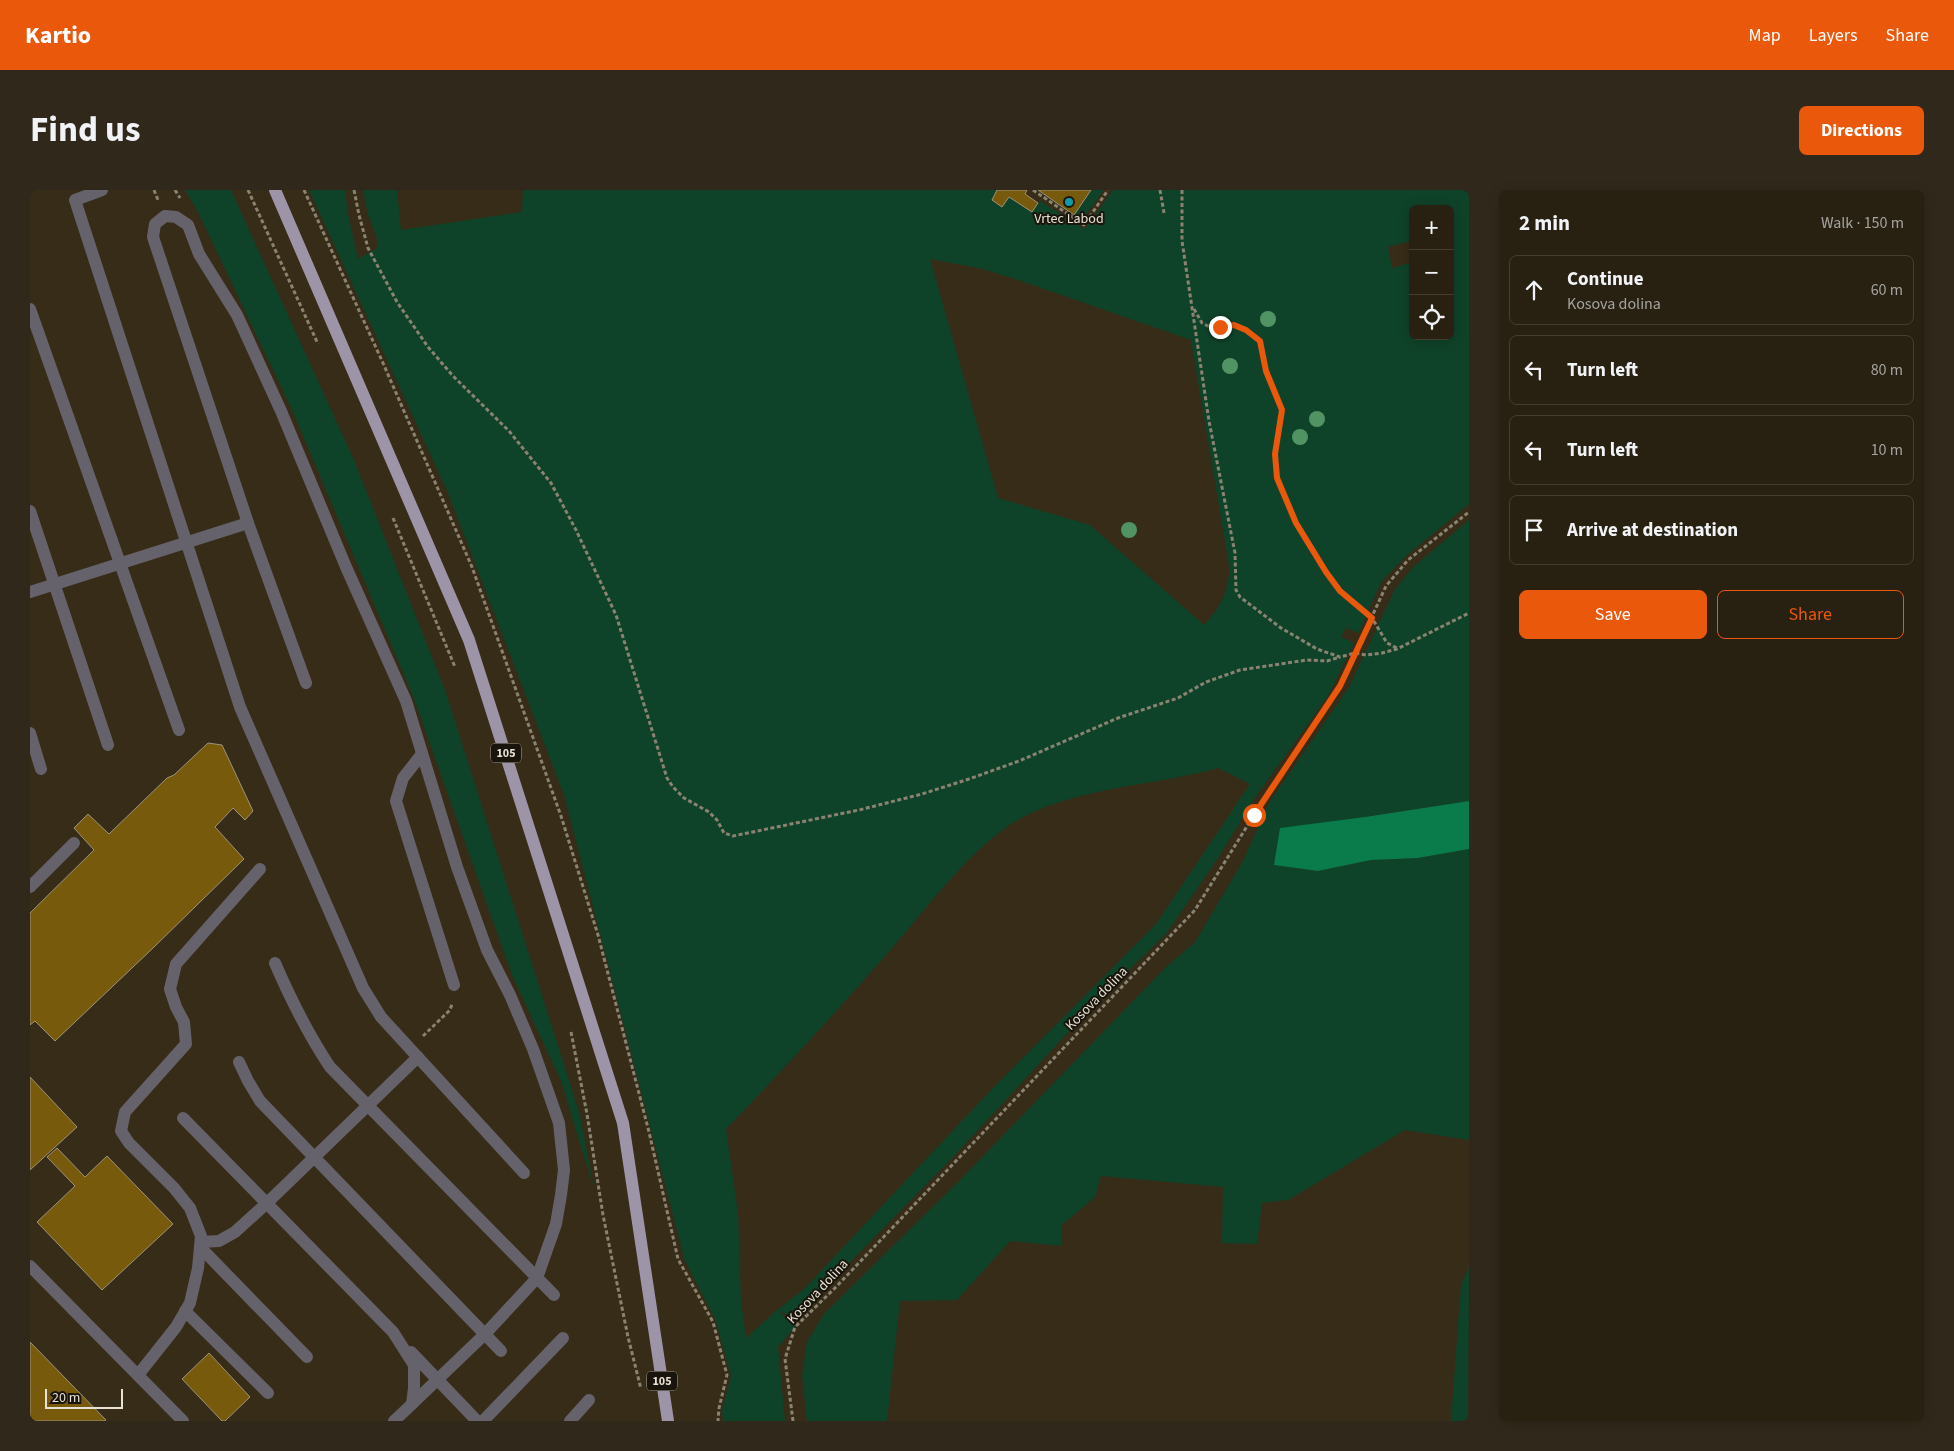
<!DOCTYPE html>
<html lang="en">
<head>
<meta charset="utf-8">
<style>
  body { margin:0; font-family:"Source Sans 3",sans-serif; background:#30291b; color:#f1f3f6 }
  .controls { position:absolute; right:15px; top:15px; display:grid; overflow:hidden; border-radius:8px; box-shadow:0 2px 12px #0003 }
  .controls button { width:45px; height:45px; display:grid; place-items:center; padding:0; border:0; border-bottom:1px solid #443e32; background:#282112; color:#f1f3f6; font:25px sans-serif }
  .scale { position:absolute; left:15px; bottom:12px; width:78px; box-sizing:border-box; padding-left:5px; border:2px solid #e8e2d5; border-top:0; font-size:14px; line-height:18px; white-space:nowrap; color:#e8e2d5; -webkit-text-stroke:4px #1a150c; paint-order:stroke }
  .stop { position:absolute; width:15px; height:15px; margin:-11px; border:4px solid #ea580c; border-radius:50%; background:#fff }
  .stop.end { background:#ea580c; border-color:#fff; box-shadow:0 1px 5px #0008 }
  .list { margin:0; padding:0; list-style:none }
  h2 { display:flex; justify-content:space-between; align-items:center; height:65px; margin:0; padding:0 20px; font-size:21px }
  h2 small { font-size:16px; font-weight:400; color:#a5a39f }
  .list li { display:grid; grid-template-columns:32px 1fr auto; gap:15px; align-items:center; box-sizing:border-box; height:70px; margin:0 10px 10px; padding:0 10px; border:1px solid #443e32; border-radius:8px }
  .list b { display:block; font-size:19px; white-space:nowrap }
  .list p { margin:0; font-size:16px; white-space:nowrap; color:#a5a39f }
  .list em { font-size:16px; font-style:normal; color:#a5a39f }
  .actions { display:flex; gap:10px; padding:15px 20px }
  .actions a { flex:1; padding:11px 0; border:1px solid #ea580c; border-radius:8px; text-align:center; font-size:18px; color:#ea580c }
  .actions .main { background:#ea580c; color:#fff }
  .icon { flex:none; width:28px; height:28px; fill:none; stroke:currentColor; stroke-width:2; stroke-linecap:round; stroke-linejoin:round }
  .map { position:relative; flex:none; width:1439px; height:1231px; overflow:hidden; border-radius:8px }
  header { display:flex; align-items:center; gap:30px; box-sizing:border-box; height:70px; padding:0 25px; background:#ea580c; color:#fff }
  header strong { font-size:24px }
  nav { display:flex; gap:28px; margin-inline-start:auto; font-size:18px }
  .intro { display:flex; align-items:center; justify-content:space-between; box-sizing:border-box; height:120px; padding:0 30px }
  h1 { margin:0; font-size:35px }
  .button { padding:12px 22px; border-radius:8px; background:#ea580c; color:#fff; font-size:18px; font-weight:700 }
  main { display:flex; gap:30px; padding:0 30px }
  aside { flex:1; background:#282112; border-radius:8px; box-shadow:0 2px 12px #0003 }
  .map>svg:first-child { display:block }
  .green { fill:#0f4329; fill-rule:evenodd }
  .forest { fill:#0a7b4b }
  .building { fill:#775a0c; stroke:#9e937b }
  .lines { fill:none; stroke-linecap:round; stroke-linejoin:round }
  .path { stroke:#8b8372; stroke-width:3; stroke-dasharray:4 2.5; stroke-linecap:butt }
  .lane { stroke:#66626b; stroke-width:12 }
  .primary { stroke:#9d94a8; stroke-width:12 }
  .tree { fill:#529364 }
  .route { stroke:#ea580c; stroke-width:6 }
  .culture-dot { fill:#0f9aa8; stroke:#1a150c; stroke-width:2 }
  .labels { text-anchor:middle; stroke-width:4; stroke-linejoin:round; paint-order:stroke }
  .shield { fill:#1a150c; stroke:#aaa499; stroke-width:1 }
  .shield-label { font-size:12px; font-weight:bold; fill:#e8e2d5 }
  .poi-label { font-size:14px; fill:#e8e2d5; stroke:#1a150c }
  .street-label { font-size:14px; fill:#e8e2d5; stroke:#1a150c }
</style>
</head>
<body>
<header>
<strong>Kartio</strong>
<nav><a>Map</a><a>Layers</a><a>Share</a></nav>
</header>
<div class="intro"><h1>Find us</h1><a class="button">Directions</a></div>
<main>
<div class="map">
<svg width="1439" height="1231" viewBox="0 0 1439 1231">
  <rect width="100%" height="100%" fill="#362c18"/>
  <!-- green -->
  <g class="green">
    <polygon points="155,0 201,0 324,270 415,500 550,925 564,999 531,891 482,785 383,506 263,222 167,20"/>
    <path d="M279,0H315L318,24L328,69L347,58V48L338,25L333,0H367L371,40L492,22L493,0H967L962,10L972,17L979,7L1002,22L1010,11L1055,39L1083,0H1439V314L1375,367L1351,392L1329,443L1316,438L1311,447L1324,453L1298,506L1224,609L1190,665L1136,744L1068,810L924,966L828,1064L766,1128L749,1121L765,1137L748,1157L755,1231H693L692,1220L701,1186L685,1129L655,1071L534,605L418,303ZM1383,19H1420V146H1383V72L1362,78L1358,57L1380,51L1383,61ZM900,69L953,79L994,92L1161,150L1200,381C1195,407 1192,415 1174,435L1060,335L968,308ZM1188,578L1220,594L1126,734L961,900L774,1099L747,1120L716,1148L711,1111L708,1023L696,939C753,880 808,820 862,758C897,718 947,649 995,626C1055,596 1124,596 1188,578Z"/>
    <polygon points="1061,0 1074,0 1052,30 1044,25"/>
    <polygon points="1439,330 1439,611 1335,627 1244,675 1288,681 1341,670 1388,668 1439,659 1439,950 1375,940 1258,1010 1232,1013 1227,1054 1192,1053 1193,997 1071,986 1065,1007 1032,1035 1031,1056 980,1051 927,1110 870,1111 857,1231 777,1231 772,1186 777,1152 794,1124 929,991 1135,778 1165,752 1213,671 1239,613 1319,497 1364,401 1382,378"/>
    <polygon points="1439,1077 1438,1231 1421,1231 1431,1095"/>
  </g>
  <!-- forest -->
  <polygon class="forest" points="1439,611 1439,659 1388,668 1341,670 1288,681 1244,675 1250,638 1335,627"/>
  <!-- building -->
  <g class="building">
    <polygon points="967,0 997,0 995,4 1008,13 1002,22 979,7 972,17 962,10"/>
    <polygon points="1008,0 1061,0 1044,25"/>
    <polygon points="178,553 192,555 223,621 215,630 203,618 185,637 214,669 122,759 25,851 5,831 0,835 0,723 64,660 44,638 58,624 79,644 137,588 144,585"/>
    <polygon points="0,887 47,937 0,980"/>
    <polygon points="27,958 55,987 77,966 143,1034 72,1100 7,1032 45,996 17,967"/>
    <polygon points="0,1152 76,1230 74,1231 0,1231"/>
    <polygon points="179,1163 220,1207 195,1231 192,1231 152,1189"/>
  </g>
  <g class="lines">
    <!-- path -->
    <g class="path">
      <polyline points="124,0 128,10"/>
      <polyline points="145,0 150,8"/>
      <polyline points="218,0 288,154"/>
      <polyline points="274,0 353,173 442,377 531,626 568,745 619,942 648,1069 683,1132 697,1185 689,1218 688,1231"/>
      <polyline points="324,0 329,25 338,58 367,112 398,157 423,186 479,241 521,293 546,340 586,425 637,588 643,597 654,608 679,622 687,630 694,643 703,646 829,620 892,604 939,589 989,571 1088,528 1148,508 1176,492 1210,480 1277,470 1297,471 1310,467"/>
      <polyline points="1003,0 1054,35 1078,0"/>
      <polyline points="1130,0 1134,23"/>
      <polyline points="1152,0 1152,51 1179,231 1205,363 1206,400 1210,407 1251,438 1287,459 1310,467 1325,463 1336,465 1352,463 1367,459 1439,423"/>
      <polyline points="1164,119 1172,133 1178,136 1190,137 1204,135 1216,140 1230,151 1236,181 1252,220 1245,264 1247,289 1266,333 1296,382 1310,401 1342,428 1357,453 1367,458"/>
      <polyline points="363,328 425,477"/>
      <polyline points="541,842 557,924 573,1025 598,1147 611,1199"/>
      <polyline points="393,846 420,820 422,814"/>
      <polyline points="763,1231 755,1169 765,1137 805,1098 1165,720 1224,625 1310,496 1356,396 1378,370 1439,322"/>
    </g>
    <!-- lane -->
    <g class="lane">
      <polyline points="72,0 45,10 210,517 333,798 351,827 494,983"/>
      <polyline points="0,119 149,540"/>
      <polyline points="0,321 78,555"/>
      <polyline points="218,333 123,47 125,34 135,26 146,27 158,35 169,64 207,125 251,221 316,377 376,511 427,677 457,760 480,805 503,859 529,933 534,980 531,1005 526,1034 507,1088 455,1144 382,1214"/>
      <polyline points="0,402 218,333 276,493"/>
      <polyline points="0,543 11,579"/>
      <polyline points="392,564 373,588 366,611 424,795"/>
      <polyline points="0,697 44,653"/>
      <path d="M245,773C261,810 278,844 300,877L524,1105"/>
      <polyline points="209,872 218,891 230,911 471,1161"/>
      <polyline points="153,928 363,1142 384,1175 384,1198 382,1214 364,1231"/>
      <polyline points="171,1052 189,1051 205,1042 237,1013 388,867"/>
      <polyline points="170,1057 277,1167"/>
      <polyline points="0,1076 153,1231"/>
      <polyline points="155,1121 238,1203"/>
      <polyline points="381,1162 447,1231"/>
      <polyline points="108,1185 146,1137 160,1113 168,1078 171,1046 160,1018 144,998 99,953 91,941 95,922 156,854 154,832 146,817 140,799 146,774 230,679"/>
      <polyline points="453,1231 533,1148"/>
      <polyline points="540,1231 559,1210"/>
    </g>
    <!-- primary -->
    <polyline class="primary" points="245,0 439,450 593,933 638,1231"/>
  </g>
  <!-- trees -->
  <g class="tree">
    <circle cx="1238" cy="129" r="8"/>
    <circle cx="1200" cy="176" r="8"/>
    <circle cx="1287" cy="229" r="8"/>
    <circle cx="1270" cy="247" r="8"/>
    <circle cx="1099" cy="340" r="8"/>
  </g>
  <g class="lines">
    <!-- route -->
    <polyline class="route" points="1190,137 1204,135 1216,140 1230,151 1236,181 1252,220 1245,264 1247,288 1266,333 1296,382 1310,401 1342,428 1310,496 1224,625"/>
  </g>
  <!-- markers -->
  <circle class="culture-dot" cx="1039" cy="12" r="5"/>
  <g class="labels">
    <!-- shield labels -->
    <g class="shield">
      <rect x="461" y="553.5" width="30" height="19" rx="4"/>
      <rect x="617" y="1181.5" width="30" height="19" rx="4"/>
    </g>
    <g class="shield-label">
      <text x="476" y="567">105</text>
      <text x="632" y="1195">105</text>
    </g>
    <!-- poi labels -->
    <g class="poi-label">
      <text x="1039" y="33">Vrtec Labod</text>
    </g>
    <!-- street labels -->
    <g class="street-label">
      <text transform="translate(1066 808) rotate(-46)" y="5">Kosova dolina</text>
      <text transform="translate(787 1101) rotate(-47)" y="5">Kosova dolina</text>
    </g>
  </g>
</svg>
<div class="controls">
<button>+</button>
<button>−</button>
<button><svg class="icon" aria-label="locate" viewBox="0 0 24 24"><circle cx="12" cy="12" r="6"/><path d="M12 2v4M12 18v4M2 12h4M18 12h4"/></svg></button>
</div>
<div class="scale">20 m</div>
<div class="stop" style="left:1224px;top:625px"></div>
<div class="stop end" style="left:1190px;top:137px"></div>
</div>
<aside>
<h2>2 min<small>Walk · 150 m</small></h2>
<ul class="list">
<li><svg class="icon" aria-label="ahead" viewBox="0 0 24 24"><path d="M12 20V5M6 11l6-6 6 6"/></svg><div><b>Continue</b><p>Kosova dolina</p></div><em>60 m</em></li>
<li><svg class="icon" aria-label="left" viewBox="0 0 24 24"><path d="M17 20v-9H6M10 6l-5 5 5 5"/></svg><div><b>Turn left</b></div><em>80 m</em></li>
<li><svg class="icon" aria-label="left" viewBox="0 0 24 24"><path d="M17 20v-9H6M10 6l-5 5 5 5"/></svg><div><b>Turn left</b></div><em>10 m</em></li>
<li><svg class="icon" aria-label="arrive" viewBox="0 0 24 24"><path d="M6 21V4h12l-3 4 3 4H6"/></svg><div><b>Arrive at destination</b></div></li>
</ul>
<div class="actions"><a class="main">Save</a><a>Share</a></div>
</aside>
</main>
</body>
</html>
